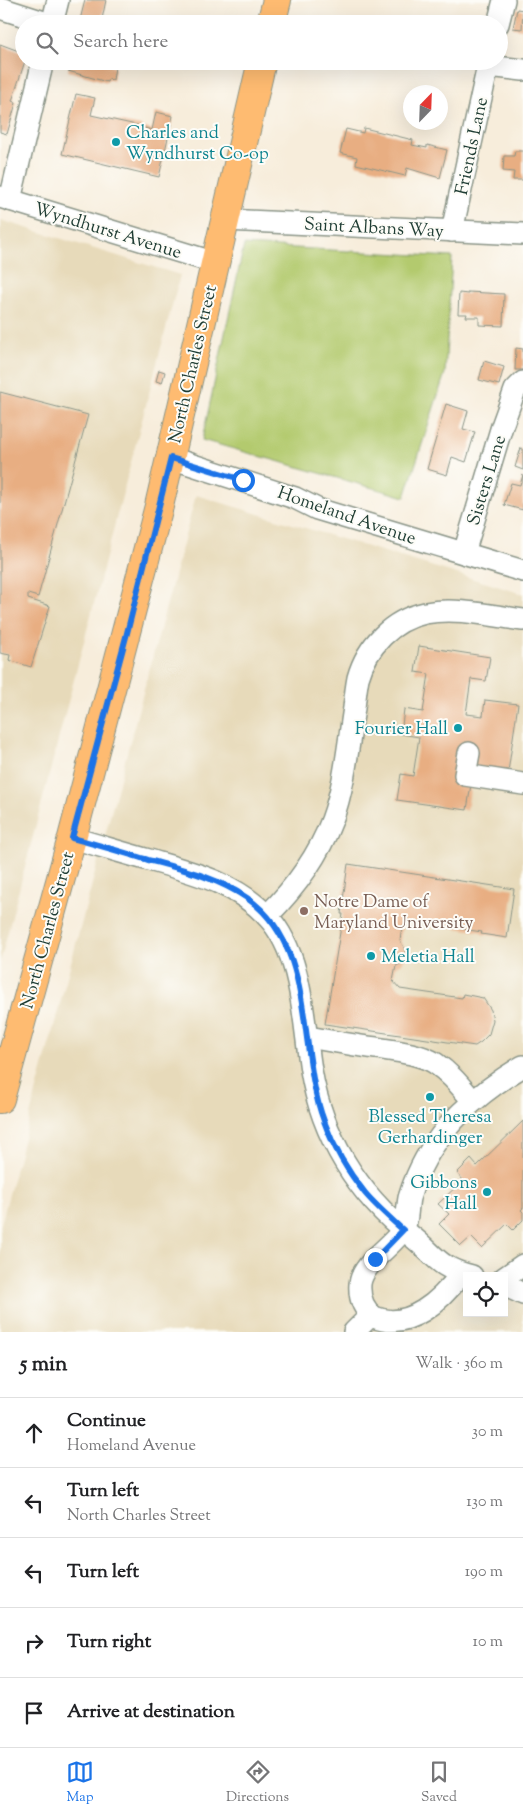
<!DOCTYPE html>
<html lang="en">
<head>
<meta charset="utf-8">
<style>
  body { margin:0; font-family:"Sorts Mill Goudy",serif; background:#f2f2f2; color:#202124 }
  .controls { position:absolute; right:15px; bottom:15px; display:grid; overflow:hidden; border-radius:0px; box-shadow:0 5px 20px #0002 }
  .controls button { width:45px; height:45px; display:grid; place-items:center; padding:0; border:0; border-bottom:1px solid #e0e0e0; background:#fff; color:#202124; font:25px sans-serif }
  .compass { position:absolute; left:403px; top:85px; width:45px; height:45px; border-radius:50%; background:#fff; box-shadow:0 5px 20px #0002; rotate:23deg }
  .stop { position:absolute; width:15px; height:15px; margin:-11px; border:4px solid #1a73e8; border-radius:50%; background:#fff }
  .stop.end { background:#1a73e8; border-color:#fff; box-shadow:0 1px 5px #0008 }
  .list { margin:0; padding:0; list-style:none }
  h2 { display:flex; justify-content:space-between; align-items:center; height:65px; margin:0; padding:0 20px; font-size:21px }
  h2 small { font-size:16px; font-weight:400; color:#757577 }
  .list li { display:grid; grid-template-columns:32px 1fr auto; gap:15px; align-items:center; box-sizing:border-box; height:70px; padding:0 20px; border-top:1px solid #e0e0e0 }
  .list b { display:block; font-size:19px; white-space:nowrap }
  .list p { margin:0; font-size:16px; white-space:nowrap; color:#757577 }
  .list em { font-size:16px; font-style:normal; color:#757577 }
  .icon { flex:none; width:28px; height:28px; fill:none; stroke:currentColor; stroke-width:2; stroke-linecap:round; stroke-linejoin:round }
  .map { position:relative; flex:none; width:523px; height:1332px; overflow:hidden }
  .search { position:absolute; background:#fff; box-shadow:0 5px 20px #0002; left:15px; right:15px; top:15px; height:55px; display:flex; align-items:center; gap:12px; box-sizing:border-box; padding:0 18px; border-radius:28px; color:#757577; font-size:19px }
  .sheet { height:415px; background:#fff }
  nav { display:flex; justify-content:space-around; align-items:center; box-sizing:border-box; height:70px; border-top:1px solid #e0e0e0; background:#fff; font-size:14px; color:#757577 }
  nav a { display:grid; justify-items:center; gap:2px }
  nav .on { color:#1a73e8 }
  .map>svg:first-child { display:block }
  .built { fill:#e7daba; fill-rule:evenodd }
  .green { fill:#b3ca6e; stroke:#698451 }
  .building { fill:#e8ae82 }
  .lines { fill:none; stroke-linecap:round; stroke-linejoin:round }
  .minor-casing { stroke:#8b9588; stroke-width:24 }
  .major-casing { stroke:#8b9588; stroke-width:30 }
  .minor { stroke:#fff; stroke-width:21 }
  .major { stroke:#febb71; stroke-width:28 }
  .route { stroke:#1a73e8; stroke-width:6 }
  .culture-dot { fill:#0f9aa8; stroke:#fdfcf7; stroke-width:2 }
  .education-dot { fill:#8d6e63; stroke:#fdfcf7; stroke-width:2 }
  .labels { text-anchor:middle; stroke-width:4; stroke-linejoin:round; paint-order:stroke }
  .culture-label { font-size:18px; fill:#0d838f; stroke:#fdfcf7; text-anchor:start }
  .street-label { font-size:18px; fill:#1f3d34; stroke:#fdfcf7 }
  .education-label { font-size:18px; fill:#785e54; stroke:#fdfcf7; text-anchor:start }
</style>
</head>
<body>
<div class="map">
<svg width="523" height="1332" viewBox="0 0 523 1332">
  <rect width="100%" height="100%" fill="#fdfcf7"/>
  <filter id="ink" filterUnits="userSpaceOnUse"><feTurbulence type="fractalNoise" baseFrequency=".02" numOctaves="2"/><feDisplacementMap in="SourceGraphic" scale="10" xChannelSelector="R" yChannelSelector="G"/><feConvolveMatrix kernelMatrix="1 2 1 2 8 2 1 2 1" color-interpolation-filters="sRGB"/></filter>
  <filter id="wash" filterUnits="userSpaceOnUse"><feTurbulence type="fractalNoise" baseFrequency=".0096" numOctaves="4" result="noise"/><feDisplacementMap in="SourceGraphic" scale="20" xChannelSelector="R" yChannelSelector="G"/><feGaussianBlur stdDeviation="1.12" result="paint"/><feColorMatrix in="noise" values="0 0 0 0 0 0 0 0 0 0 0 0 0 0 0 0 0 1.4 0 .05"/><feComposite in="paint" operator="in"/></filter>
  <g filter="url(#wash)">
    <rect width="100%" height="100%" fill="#f7eddb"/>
    <!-- built -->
    <g class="built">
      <polygon points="0,220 180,275 0,962"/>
      <path d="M196,495L523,594V1332H0V1228ZM467,1276H504V1313H467Z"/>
    </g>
    <!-- green -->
    <polygon class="green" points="244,245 452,257 445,373 405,497 202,440"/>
    <g id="blocks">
      <!-- building -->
      <g class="building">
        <polygon points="85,0 106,0 101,24 79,24"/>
        <polygon points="517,9 523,10 522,29 513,28"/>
        <polygon points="0,44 24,53 25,61 12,101 16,103 7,134 0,132"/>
        <polygon points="70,61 112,61 110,66 115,67 113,80 108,79 107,82 68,71"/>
        <polygon points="76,94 95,98 91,115 141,126 141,127 152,130 156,112 173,116 159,177 62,154"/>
        <polygon points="364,128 413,140 412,145 427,148 427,145 447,150 440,178 407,168 405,176 356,164 357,157 340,153 346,129 363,133"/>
        <polygon points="515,151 523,151 523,180 513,180 514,172 503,171 504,156 514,156"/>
        <polygon points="468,292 504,294 503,326 479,325 479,317 466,317 467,314 458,314 459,293 468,294"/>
        <polygon points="516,348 523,349 523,370 515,370"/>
        <polygon points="484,361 504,367 499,385 479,380"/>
        <polygon points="159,370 165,372 162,383 156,381"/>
        <polygon points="0,392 88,415 38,597 28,594 28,599 50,606 31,667 9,660 10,655 0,653"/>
        <polygon points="446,404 468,411 463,429 475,432 466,462 452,457 447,475 427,469"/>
        <polygon points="521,448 523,449 523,470 515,467"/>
        <polygon points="523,475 523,510 504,505 511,483 520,485"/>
        <polygon points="419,646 490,657 486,681 471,679 466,714 483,716 485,700 518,704 508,772 475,767 460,749 456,781 471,784 467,810 397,800 401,774 413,776 419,737 401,734 404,709 423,712 429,674 415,672"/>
        <polygon points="348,864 514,889 507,938 481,934 482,932 410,921 402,926 400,941 404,947 406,955 402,963 396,966 393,981 400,989 462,998 463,994 483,998 491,1010 493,1020 489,1034 481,1042 475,1046 325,1024 343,914 341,914"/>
        <polygon points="523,1121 523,1208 521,1210 523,1212 523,1220 513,1230 507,1224 482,1248 471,1237 461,1246 439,1224 449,1214 438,1204 463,1180 457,1173 471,1159 477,1166"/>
      </g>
    </g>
  </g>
  <g filter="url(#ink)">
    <use href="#blocks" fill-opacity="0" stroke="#8b9588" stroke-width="1"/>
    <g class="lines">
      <!-- minor casing -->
      <g class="minor-casing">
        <g id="minor">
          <polyline points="0,8 50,24"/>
          <polyline points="52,24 58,0"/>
          <polyline points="498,24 504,0"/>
          <polyline points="488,66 523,70"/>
          <polyline points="0,197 216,263"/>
          <polyline points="10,200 43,61"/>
          <polyline points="225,220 523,234"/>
          <polyline points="452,231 489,61"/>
          <polyline points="171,458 295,498 317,509 523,571"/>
          <polyline points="464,553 502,426 515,390 523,382"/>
          <polyline points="469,753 465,775 523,784"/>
          <path d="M72,838C98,845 123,853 149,860C191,872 235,882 267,916C303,954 303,1021 311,1070C322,1136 357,1194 410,1235C435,1254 437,1268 472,1276"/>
          <path d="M267,916C295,888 318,857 332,820C345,785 348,745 354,708C355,698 356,688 358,678C367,646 392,620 425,613C457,607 492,616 523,620"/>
          <path d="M308,1037C330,1041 353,1045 376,1048C395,1051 418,1053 435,1063C450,1073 461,1087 473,1101"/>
          <path d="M461,1274C442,1299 409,1332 374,1317C363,1309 359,1298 360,1284C362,1264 391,1247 402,1231C408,1223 407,1208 409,1198C411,1191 414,1183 417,1176C438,1127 478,1093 523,1066"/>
          <polyline points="504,1278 523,1265"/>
          <polyline points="504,1285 523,1294"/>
          <polyline points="354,1332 371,1315"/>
        </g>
      </g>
      <!-- major casing -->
      <g class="major-casing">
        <g id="major">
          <polyline points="271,24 277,0"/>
          <polyline points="0,1099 72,838 159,506 262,61"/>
        </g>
      </g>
      <!-- minor -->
      <use href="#minor" class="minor"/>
      <!-- major -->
      <use href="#major" class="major"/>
    </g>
  </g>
  <g class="lines" filter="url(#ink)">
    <!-- route -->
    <path class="route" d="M243,480L171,458L127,633L72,838C99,845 125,853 152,861C185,870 218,878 247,898C317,946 297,1050 324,1121C333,1146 348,1172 365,1193C376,1206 390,1218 403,1230L375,1259"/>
  </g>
  <!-- markers -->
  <g class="culture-dot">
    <circle cx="116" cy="142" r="5"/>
    <circle cx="458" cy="728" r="5"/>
    <circle cx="371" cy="956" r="5"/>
    <circle cx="430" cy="1097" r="5"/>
    <circle cx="487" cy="1192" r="5"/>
  </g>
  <circle class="education-dot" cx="304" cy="911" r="5"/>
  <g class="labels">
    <!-- culture labels -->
    <g class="culture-label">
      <text x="126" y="138">Charles and<tspan x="126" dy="21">Wyndhurst Co-op</tspan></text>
      <text x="448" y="734" text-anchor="end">Fourier Hall</text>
      <text x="381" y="962">Meletia Hall</text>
      <text x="430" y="1122" text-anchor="middle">Blessed Theresa<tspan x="430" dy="21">Gerhardinger</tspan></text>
      <text x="477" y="1188" text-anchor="end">Gibbons<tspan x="477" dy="21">Hall</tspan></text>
    </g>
    <!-- street labels -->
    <g class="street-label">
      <text transform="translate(471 146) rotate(-78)" y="6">Friends Lane</text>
      <text transform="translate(374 227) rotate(3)" y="6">Saint Albans Way</text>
      <text transform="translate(108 230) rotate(17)" y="6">Wyndhurst Avenue</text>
      <text transform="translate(192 364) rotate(-77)" y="6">North Charles Street</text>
      <text transform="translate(486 480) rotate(-73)" y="6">Sisters Lane</text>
      <text transform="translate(347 515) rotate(19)" y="6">Homeland Avenue</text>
      <text transform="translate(47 930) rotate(-75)" y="6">North Charles Street</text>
    </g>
    <!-- education labels -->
    <g class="education-label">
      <text x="314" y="907">Notre Dame of<tspan x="314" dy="21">Maryland University</tspan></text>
    </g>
  </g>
</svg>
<div class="controls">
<button><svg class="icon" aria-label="locate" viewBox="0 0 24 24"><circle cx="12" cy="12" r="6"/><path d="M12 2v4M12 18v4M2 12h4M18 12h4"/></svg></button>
</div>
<svg class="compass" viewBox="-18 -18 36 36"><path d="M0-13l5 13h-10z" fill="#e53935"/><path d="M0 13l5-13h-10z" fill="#757577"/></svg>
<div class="stop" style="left:243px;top:480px"></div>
<div class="stop end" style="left:375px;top:1259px"></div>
<div class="search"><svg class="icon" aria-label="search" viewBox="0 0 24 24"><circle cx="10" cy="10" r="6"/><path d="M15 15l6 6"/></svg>Search here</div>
</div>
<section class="sheet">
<h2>5 min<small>Walk · 360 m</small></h2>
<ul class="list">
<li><svg class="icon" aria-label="ahead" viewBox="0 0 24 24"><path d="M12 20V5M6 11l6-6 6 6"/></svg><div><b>Continue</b><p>Homeland Avenue</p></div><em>30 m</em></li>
<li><svg class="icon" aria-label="left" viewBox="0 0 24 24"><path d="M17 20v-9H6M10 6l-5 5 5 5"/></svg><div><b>Turn left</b><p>North Charles Street</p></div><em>130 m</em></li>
<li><svg class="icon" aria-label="left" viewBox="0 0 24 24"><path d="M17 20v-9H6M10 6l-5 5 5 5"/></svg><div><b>Turn left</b></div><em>190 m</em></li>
<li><svg class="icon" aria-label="right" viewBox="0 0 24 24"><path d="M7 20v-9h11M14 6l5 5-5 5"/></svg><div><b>Turn right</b></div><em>10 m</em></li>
<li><svg class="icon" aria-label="arrive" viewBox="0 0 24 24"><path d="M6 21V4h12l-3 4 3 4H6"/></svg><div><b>Arrive at destination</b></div></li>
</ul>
</section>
<nav>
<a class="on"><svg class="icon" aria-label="map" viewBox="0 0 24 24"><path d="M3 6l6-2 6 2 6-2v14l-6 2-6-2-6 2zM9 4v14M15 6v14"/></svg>Map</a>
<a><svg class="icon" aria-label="directions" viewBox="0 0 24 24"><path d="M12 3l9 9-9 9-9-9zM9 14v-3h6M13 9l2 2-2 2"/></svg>Directions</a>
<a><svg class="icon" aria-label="saved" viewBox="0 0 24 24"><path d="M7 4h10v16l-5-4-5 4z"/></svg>Saved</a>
</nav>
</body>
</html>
